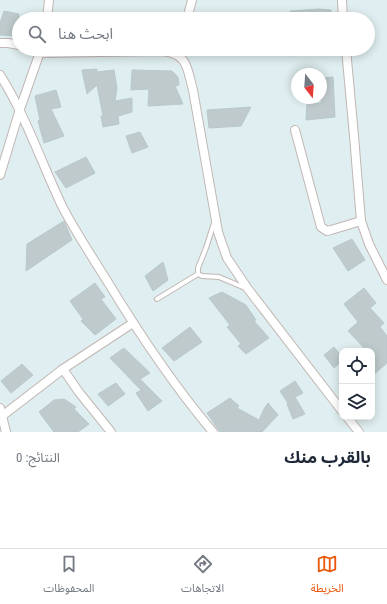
<!DOCTYPE html>
<html lang="ar">
<head>
<meta charset="utf-8">
<style>
  body { margin:0; font-family:"Roboto Condensed","Noto Sans Arabic",sans-serif; background:#f6f6f7; color:#1f2937; direction:rtl }
  .controls { position:absolute; right:12px; bottom:12px; display:grid; overflow:hidden; border-radius:8px; box-shadow:0 2px 10px #0003 }
  .controls button { width:36px; height:36px; display:grid; place-items:center; padding:0; border:0; border-bottom:1px solid #e0e1e3; background:#fff; color:#1f2937; font:20px sans-serif }
  .compass { position:absolute; left:291px; top:68px; width:36px; height:36px; border-radius:50%; background:#fff; box-shadow:0 2px 10px #0003; rotate:163deg }
  .list { margin:0; padding:0; list-style:none }
  h2 { display:flex; justify-content:space-between; align-items:center; height:52px; margin:0; padding:0 16px; font-size:17px }
  h2 small { font-size:13px; font-weight:400; color:#747a83 }
  .icon { flex:none; width:22px; height:22px; fill:none; stroke:currentColor; stroke-width:2; stroke-linecap:round; stroke-linejoin:round }
  .map { position:relative; flex:none; width:387px; height:432px; overflow:hidden; direction:ltr }
  .search { position:absolute; background:#fff; box-shadow:0 2px 10px #0003; left:12px; right:12px; top:12px; height:44px; display:flex; align-items:center; gap:10px; box-sizing:border-box; padding:0 14px; border-radius:22px; color:#747a83; font-size:15px }
  .sheet { height:116px; background:#fff }
  nav { display:flex; justify-content:space-around; align-items:center; box-sizing:border-box; height:56px; border-top:1px solid #e0e1e3; background:#fff; font-size:11px; color:#747a83 }
  nav a { display:grid; justify-items:center; gap:2px }
  nav .on { color:#ea580c }
  .map>svg:first-child { display:block }
  .building { fill:#becacb; stroke:#b8c9cc }
  .lines { fill:none; stroke-linecap:round; stroke-linejoin:round }
  .service-casing { stroke:#c2b7b3; stroke-width:6 }
  .minor-casing { stroke:#c2b7b3; stroke-width:10 }
  .service { stroke:#fff; stroke-width:4 }
  .minor { stroke:#fff; stroke-width:8 }
</style>
</head>
<body>
<div class="map">
<svg width="387" height="432" viewBox="0 0 387 432">
  <rect width="100%" height="100%" fill="#dfeef0"/>
  <!-- building -->
  <g class="building">
    <polygon points="319,9 331,10 331,19 290,19 290,11"/>
    <polygon points="4,11 19,14 19,36 0,35 0,23"/>
    <polygon points="97,69 97,72 114,70 117,88 115,101 132,98 132,112 118,116 119,124 103,127 101,116 103,116 97,85 87,94 82,70"/>
    <polygon points="132,70 172,71 178,77 179,85 175,86 183,104 148,106 149,89 131,90"/>
    <polygon points="333,77 335,117 306,120 307,104 321,103 321,78"/>
    <polygon points="56,90 61,107 51,109 64,136 44,143 38,121 40,120 35,96"/>
    <polygon points="251,107 241,126 209,128 207,110"/>
    <polygon points="140,132 148,147 132,153 126,136"/>
    <polygon points="86,157 95,173 66,188 55,172"/>
    <polygon points="64,221 72,240 26,271 27,244"/>
    <polygon points="352,239 365,260 348,271 333,248"/>
    <polygon points="163,262 168,280 153,291 145,276"/>
    <polygon points="95,283 105,297 101,299 116,319 95,335 81,321 83,319 70,301"/>
    <polygon points="364,288 376,303 370,308 384,323 380,327 387,336 387,363 372,376 372,351 367,351 348,331 358,322 344,304"/>
    <polygon points="222,292 246,305 256,320 254,321 269,338 246,354 238,346 241,344 227,327 230,325 209,298"/>
    <polygon points="190,327 202,342 174,361 162,348"/>
    <polygon points="334,347 342,357 342,361 334,368 324,355"/>
    <polygon points="124,348 150,373 140,379 162,401 148,411 136,393 141,390 110,358"/>
    <polygon points="22,364 33,375 11,393 1,381"/>
    <polygon points="295,381 303,393 295,397 305,414 293,419 287,404 288,403 280,391"/>
    <polygon points="116,383 125,394 108,406 98,394"/>
    <polygon points="230,398 239,406 237,408 259,420 264,409 268,403 278,415 262,432 220,432 207,413"/>
    <polygon points="64,399 76,407 74,409 89,424 78,432 54,432 39,412 54,400"/>
  </g>
  <g class="lines">
    <!-- service casing -->
    <g class="service-casing">
      <g id="service">
        <polyline points="214,223 206,248 198,268 198,274 202,276 219,277 245,288"/>
        <polyline points="157,299 198,274"/>
      </g>
    </g>
    <!-- minor casing -->
    <g class="minor-casing">
      <g id="minor">
        <polyline points="342,0 343,19"/>
        <polyline points="47,19 49,0"/>
        <polyline points="187,19 192,0"/>
        <polyline points="0,43 8,43 19,45"/>
        <path d="M33,49L40,53L161,51C188,53 187,68 193,90L218,232L227,258L248,289L342,411"/>
        <polyline points="346,49 354,136 361,221 369,244 387,280"/>
        <path d="M0,75C26,116 41,162 62,206C76,233 93,258 109,284C140,335 174,386 213,432"/>
        <polyline points="295,130 321,227 327,231 331,230 361,221"/>
        <polyline points="0,175 20,109 41,49"/>
        <polyline points="63,369 78,391 111,432"/>
        <polyline points="0,408 6,432"/>
        <polyline points="2,416 63,369 133,323"/>
        <polyline points="347,417 359,432"/>
      </g>
    </g>
    <!-- service -->
    <use href="#service" class="service"/>
    <!-- minor -->
    <use href="#minor" class="minor"/>
  </g>
</svg>
<div class="controls">
<button><svg class="icon" aria-label="locate" viewBox="0 0 24 24"><circle cx="12" cy="12" r="6"/><path d="M12 2v4M12 18v4M2 12h4M18 12h4"/></svg></button>
<button><svg class="icon" aria-label="layers" viewBox="0 0 24 24"><path d="M12 4l9 5-9 5-9-5zM3 14l9 5 9-5"/></svg></button>
</div>
<svg class="compass" viewBox="-18 -18 36 36"><path d="M0-13l5 13h-10z" fill="#e53935"/><path d="M0 13l5-13h-10z" fill="#747a83"/></svg>
<div class="search"><svg class="icon" aria-label="search" viewBox="0 0 24 24"><circle cx="10" cy="10" r="6"/><path d="M15 15l6 6"/></svg>ابحث هنا</div>
</div>
<section class="sheet">
<h2>بالقرب منك<small>النتائج: 0</small></h2>
<ul class="list">
</ul>
</section>
<nav>
<a class="on"><svg class="icon" aria-label="map" viewBox="0 0 24 24"><path d="M3 6l6-2 6 2 6-2v14l-6 2-6-2-6 2zM9 4v14M15 6v14"/></svg>الخريطة</a>
<a><svg class="icon" aria-label="directions" viewBox="0 0 24 24"><path d="M12 3l9 9-9 9-9-9zM9 14v-3h6M13 9l2 2-2 2"/></svg>الاتجاهات</a>
<a><svg class="icon" aria-label="saved" viewBox="0 0 24 24"><path d="M7 4h10v16l-5-4-5 4z"/></svg>المحفوظات</a>
</nav>
</body>
</html>
